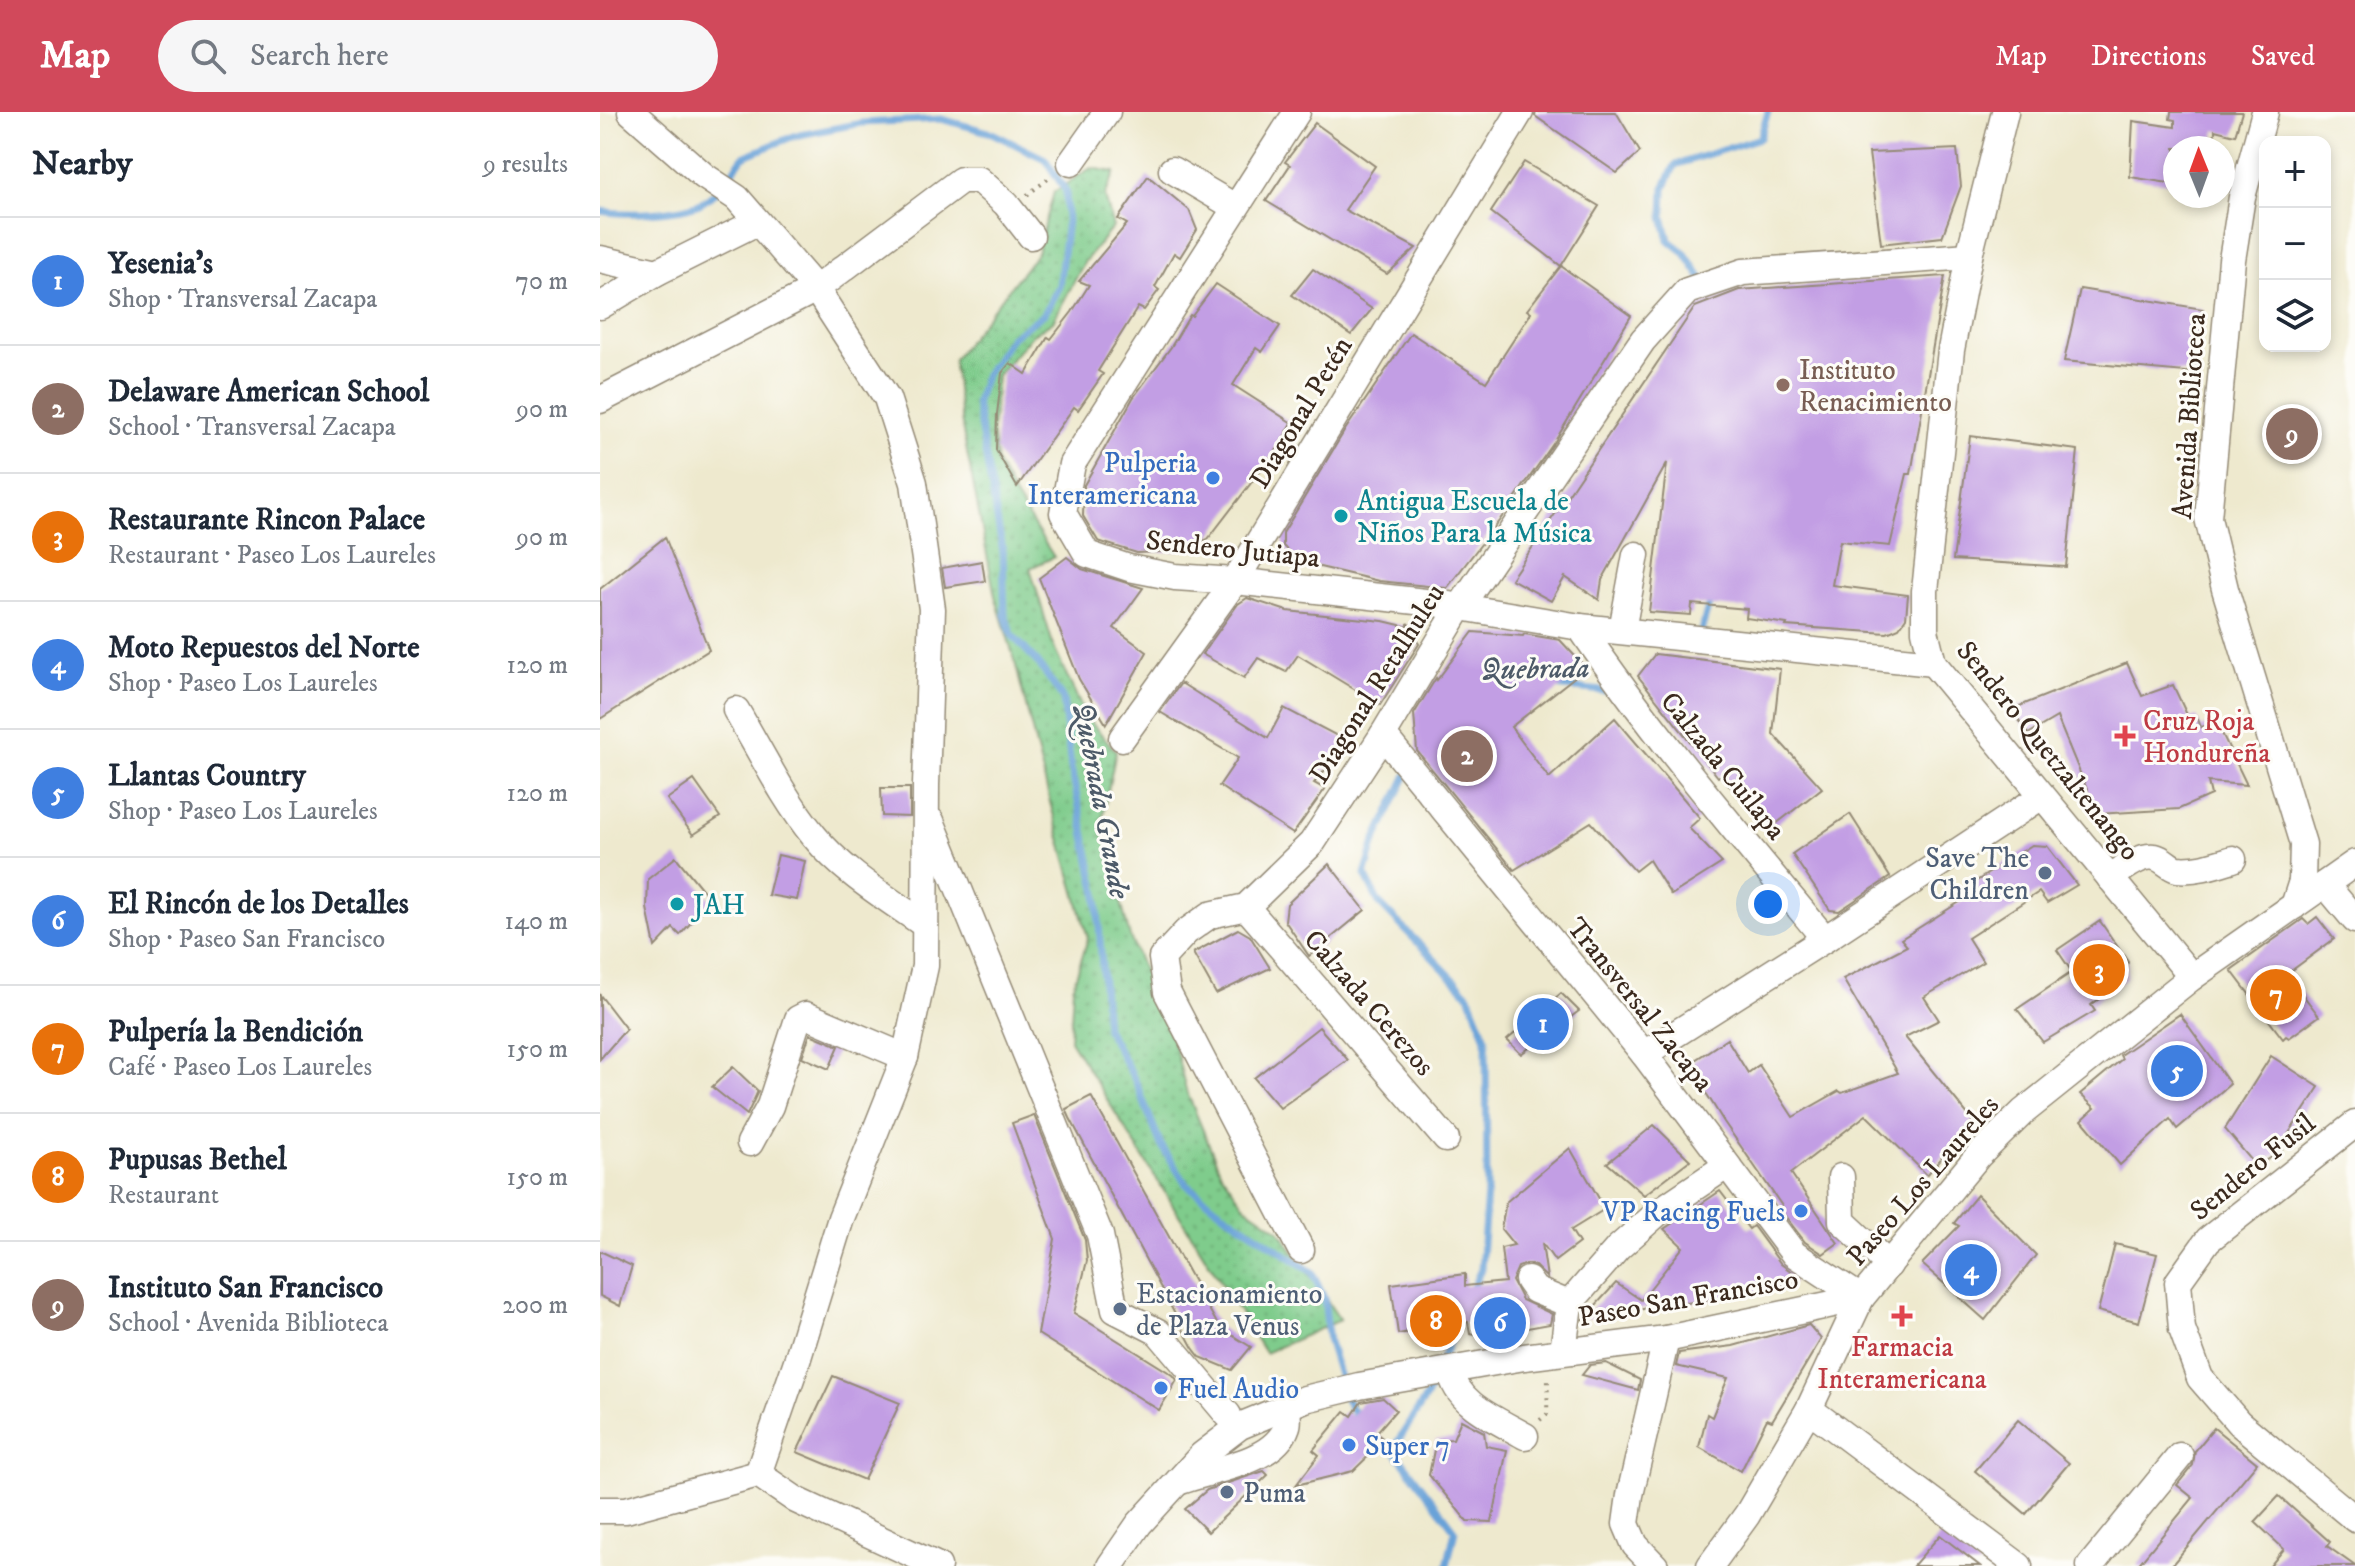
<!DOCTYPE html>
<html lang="en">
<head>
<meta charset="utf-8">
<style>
  body { margin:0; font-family:"IM FELL DW Pica",serif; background:#f6f6f7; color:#1f2937 }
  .controls { position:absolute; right:24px; top:24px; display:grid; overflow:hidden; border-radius:16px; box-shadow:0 4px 12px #0003 }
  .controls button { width:72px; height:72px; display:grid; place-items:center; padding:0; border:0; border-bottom:2px solid #e0e1e3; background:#fff; color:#1f2937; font:40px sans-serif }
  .compass { position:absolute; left:1563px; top:24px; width:72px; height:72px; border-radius:50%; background:#fff; box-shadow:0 4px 12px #0003; rotate:359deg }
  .you { position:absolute; left:1168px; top:792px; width:28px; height:28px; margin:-20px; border:6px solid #fff; border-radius:50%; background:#1a73e8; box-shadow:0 0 0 12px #1a73e833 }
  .badge { display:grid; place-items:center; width:52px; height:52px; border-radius:50%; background:#d1495b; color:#fff; font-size:26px; font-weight:700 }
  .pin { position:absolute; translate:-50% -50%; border:4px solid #fff; box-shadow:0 2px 8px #0006 }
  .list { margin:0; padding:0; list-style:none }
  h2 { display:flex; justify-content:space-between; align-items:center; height:104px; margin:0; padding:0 32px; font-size:34px }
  h2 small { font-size:26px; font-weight:400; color:#747a83 }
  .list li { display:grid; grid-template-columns:52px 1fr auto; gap:24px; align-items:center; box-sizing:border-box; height:128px; padding:0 32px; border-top:2px solid #e0e1e3 }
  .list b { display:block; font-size:30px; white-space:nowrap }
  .list p { margin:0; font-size:26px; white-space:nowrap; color:#747a83 }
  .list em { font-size:26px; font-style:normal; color:#747a83 }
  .icon { flex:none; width:44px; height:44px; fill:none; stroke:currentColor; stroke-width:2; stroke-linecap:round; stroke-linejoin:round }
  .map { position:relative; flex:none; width:1755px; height:1454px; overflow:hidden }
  header { display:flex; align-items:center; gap:48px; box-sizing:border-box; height:112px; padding:0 40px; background:#d1495b; color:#fff }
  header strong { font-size:38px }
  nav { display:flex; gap:44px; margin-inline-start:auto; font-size:28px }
  .search { width:560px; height:72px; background:#f6f6f7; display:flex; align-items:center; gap:20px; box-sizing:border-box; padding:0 28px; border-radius:44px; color:#747a83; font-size:30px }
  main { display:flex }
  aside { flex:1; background:#fff }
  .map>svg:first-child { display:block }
  .grass { fill:url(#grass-dots); stroke:#5d7b55; stroke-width:2 }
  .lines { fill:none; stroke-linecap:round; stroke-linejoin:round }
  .stream { stroke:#69a2d8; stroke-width:7 }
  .building { fill:#c29ee4 }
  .minor-casing { stroke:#948a76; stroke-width:29 }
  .path { stroke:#948a76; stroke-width:4; stroke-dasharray:2 6; stroke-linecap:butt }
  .minor { stroke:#fff; stroke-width:26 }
  .education-dot { fill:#8d6e63; stroke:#fdfcf7; stroke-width:3 }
  .shop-dot { fill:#3f7fe0; stroke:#fdfcf7; stroke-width:3 }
  .culture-dot { fill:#0f9aa8; stroke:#fdfcf7; stroke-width:3 }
  .health-dot { fill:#e0444e; stroke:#fdfcf7; stroke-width:3 }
  .service-dot { fill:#5c6f8a; stroke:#fdfcf7; stroke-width:3 }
  .labels { text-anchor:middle; stroke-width:6; stroke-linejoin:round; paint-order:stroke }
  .education-label { font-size:28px; fill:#785e54; stroke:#fdfcf7; text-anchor:start }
  .street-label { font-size:28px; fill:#3b2a1e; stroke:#fdfcf7 }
  .shop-label { font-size:28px; fill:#366cbe; stroke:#fdfcf7; text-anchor:end }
  .culture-label { font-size:28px; fill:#0d838f; stroke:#fdfcf7; text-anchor:start }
  .health-label { font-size:28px; fill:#be3a42; stroke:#fdfcf7; text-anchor:start }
  .service-label { font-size:28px; fill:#4e5e75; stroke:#fdfcf7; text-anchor:start }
  .water-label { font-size:30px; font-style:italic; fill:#4d5a68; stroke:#fdfcf7 }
</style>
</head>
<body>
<header>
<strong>Map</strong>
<div class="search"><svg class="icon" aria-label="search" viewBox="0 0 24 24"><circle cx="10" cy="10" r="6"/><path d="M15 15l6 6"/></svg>Search here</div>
<nav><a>Map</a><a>Directions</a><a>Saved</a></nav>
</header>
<main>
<aside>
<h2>Nearby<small>9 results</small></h2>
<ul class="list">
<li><span class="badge" style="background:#3f7fe0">1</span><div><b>Yesenia's</b><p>Shop · Transversal Zacapa</p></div><em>70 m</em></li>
<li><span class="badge" style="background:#8d6e63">2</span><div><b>Delaware American School</b><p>School · Transversal Zacapa</p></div><em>90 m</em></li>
<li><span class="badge" style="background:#e8710a">3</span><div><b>Restaurante Rincon Palace</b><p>Restaurant · Paseo Los Laureles</p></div><em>90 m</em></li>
<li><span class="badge" style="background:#3f7fe0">4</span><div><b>Moto Repuestos del Norte</b><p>Shop · Paseo Los Laureles</p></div><em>120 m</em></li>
<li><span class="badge" style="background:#3f7fe0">5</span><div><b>Llantas Country</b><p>Shop · Paseo Los Laureles</p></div><em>120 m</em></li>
<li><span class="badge" style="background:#3f7fe0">6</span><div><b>El Rincón de los Detalles</b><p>Shop · Paseo San Francisco</p></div><em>140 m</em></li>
<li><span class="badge" style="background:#e8710a">7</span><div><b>Pulpería la Bendición</b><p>Café · Paseo Los Laureles</p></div><em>150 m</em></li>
<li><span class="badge" style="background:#e8710a">8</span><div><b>Pupusas Bethel</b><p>Restaurant</p></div><em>150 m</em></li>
<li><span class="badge" style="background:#8d6e63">9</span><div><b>Instituto San Francisco</b><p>School · Avenida Biblioteca</p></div><em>200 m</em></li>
</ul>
</aside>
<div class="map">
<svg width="1755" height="1454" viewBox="0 0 1755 1454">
  <defs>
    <pattern id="grass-dots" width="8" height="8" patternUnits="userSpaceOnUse" patternTransform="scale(2)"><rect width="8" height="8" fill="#7fcc8c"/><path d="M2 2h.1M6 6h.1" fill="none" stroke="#6faf78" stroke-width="1.8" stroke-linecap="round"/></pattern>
  </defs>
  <rect width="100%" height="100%" fill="#fdfcf7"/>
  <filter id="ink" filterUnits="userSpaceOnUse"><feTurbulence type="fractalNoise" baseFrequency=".0125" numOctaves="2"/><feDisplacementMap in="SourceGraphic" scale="16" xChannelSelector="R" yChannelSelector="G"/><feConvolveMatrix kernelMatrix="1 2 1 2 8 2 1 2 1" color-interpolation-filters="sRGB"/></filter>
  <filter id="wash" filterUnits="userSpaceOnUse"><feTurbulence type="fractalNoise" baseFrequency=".006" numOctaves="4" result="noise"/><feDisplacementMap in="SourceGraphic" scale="32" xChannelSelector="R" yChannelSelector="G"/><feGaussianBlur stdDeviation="1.8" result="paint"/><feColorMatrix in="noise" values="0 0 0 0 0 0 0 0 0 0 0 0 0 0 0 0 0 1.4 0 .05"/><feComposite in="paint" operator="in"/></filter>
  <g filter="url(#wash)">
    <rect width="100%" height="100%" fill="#eee9ce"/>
    <!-- grass -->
    <polygon class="grass" points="491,56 515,60 505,84 513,115 485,149 453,209 432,223 397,263 392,320 397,351 413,381 454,445 430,456 454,536 486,605 516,639 501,713 530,825 576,939 586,978 621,1061 646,1095 679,1118 740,1208 665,1241 470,928 473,874 488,826 451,694 414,546 395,484 363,320 353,248 437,141 454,80"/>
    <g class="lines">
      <!-- stream -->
      <g class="stream">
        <polyline points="125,70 143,45 194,24 262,11 341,7 392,21 445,47 466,79 467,108 459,174 444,202 411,225 385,264 376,291 403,440 405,503 412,523 439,552 463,587 471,656 497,782 506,916 535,968 561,1033 586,1072 618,1097 712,1160 724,1186 729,1230 747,1289 758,1307"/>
        <path d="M0,99C25,103 78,102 101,91C107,88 112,83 117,80"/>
        <polyline points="1102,167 1084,140 1069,128 1063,105 1064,76 1075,53 1160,26 1168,0"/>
        <polyline points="1100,523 1111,485"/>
        <polyline points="954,574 1003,579 1017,577"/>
        <polyline points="807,663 775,729 765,763 779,791 869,883 886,926 887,1080 881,1157 871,1180"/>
        <polyline points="839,1254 860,1206"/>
        <polyline points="777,1327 793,1337 855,1418 847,1454"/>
        <polyline points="793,1337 826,1285 833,1269"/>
      </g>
    </g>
    <g id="blocks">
      <!-- building -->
      <g class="building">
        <polygon points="936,0 1016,0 1040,40 1017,61 935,4"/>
        <polygon points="1571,0 1642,0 1635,23 1615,18 1614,36 1575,36 1575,72 1530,65 1533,9 1575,15 1575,8 1570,7"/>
        <polygon points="715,11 775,54 745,98 816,136 787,162 666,89 690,53 685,50"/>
        <polygon points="1357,37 1361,74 1342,125 1281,132 1269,41"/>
        <polygon points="924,50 999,94 961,154 891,100"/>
        <polygon points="548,64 589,98 597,118 580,145 574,141 555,175 559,178 544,198 538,195 498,259 503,262 478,298 474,295 417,375 396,338 397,302 402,261 410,251 426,262 448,225 451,227 472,200 489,173 479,169 527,112 518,107"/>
        <polygon points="961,154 1031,204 955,329 899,409 847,476 779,469 699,450 683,434 683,421 745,318 811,221 886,270 931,201 927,198"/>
        <polygon points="713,157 772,197 751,223 692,183"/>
        <polygon points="1345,164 1311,362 1307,362 1290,434 1240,429 1232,473 1308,483 1306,506 1299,516 1287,521 1186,514 1187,512 1146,506 1147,497 1092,492 1091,503 1049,500 1067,351 1002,468 999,488 965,465 951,489 911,467 1095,195 1139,178"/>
        <polygon points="616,172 680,214 662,240 656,236 633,273 692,311 678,336 608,427 578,439 537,441 498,429 483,404 484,373 533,286 571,235 590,203 592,204"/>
        <polygon points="1480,177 1603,197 1596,261 1464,249"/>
        <polygon points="1370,324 1478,338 1466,455 1353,448"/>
        <polygon points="65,425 109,538 0,607 0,477"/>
        <polygon points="467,445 482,457 543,476 514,516 547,540 506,612 479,567 439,466"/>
        <polygon points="382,449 385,469 345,475 342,456"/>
        <polygon points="647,486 687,499 783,509 808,515 808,511 819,532 780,593 698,543 686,560 658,546 644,566 602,542 638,492"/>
        <polygon points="873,520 923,524 924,522 960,528 986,556 911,615 949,666 1015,606 1100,706 1089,716 1122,751 1071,783 1049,748 1035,759 991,710 914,758 817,639 814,602 836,566 837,568"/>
        <polygon points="1055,542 1180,557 1173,622 1222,676 1167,719 1121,663 1118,665 1038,564"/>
        <polygon points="1527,551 1542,584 1573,573 1589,607 1597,605 1601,615 1617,611 1647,673 1608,670 1611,683 1579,697 1497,702 1457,605 1428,622 1412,597"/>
        <polygon points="581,571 668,626 684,596 749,630 714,671 725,677 693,722 619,674 638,646 560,600"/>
        <polygon points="94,668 120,705 93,723 67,687"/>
        <polygon points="281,676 310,676 310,705 282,704"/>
        <polygon points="1250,702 1290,765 1239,799 1230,798 1192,742"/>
        <polygon points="1432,733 1447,734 1477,773 1447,791 1439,780 1368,826 1383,850 1324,885 1339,908 1305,925 1373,1009 1327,1063 1266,1003 1191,1061 1238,1131 1223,1142 1205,1130 1179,1096 1182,1094 1124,1010 1090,955 1095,948 1127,927 1148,961 1159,953 1193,1005 1239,979 1242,981 1298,961 1243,867 1307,834 1301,827 1377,779 1372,772"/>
        <polygon points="178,743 205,749 197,788 168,783"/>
        <polygon points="76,745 111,788 80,823 73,816 55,835 47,796 48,767"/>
        <polygon points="729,752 765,798 709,844 685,809 687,792"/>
        <polygon points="1717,805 1734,827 1687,862 1719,904 1689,926 1686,924 1683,927 1631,858 1703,807 1708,812"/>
        <polygon points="1500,809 1528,850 1526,867 1491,893 1495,899 1443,930 1417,897 1472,860 1457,838"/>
        <polygon points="638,817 650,824 670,856 616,882 593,841"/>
        <polygon points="961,881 979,899 921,942 907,928"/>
        <polygon points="0,883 26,917 0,947"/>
        <polygon points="1580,902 1630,972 1577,1017 1570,1007 1520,1053 1482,1008 1495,996 1480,982 1522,947 1520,943"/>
        <polygon points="719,915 748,948 680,996 654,966"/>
        <polygon points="210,922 239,934 229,957 202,945"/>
        <polygon points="1671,944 1719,975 1680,1035 1682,1038 1657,1055 1625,1017"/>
        <polygon points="133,955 158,979 147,1003 112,975"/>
        <polygon points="491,984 619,1215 651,1235 632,1258 600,1245 593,1236 470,1006 466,997"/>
        <polygon points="434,1003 485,1128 487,1149 474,1201 573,1263 577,1268 559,1298 438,1222 455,1127 412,1011"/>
        <polygon points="1054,1013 1090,1048 1044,1083 1007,1051"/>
        <polygon points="970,1036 1005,1097 971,1118 979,1131 955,1149 942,1131 947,1166 935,1154 927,1152 918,1155 912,1169 922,1188 952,1202 950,1212 883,1224 870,1222 868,1210 798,1222 791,1172 865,1162 865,1174 905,1170 901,1136 914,1133 901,1117 906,1090"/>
        <polygon points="1120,1079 1149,1117 1153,1114 1181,1152 1196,1163 1192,1166 1194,1170 1156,1182 1055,1195 983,1207 1016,1171 1041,1188 1083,1135 1064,1117"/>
        <polygon points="1377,1083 1436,1143 1385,1208 1322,1152 1359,1114 1354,1111"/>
        <polygon points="1515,1132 1557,1142 1539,1210 1498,1199"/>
        <polygon points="0,1139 32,1154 20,1194 0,1184"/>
        <polygon points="1209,1213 1221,1227 1172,1309 1167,1307 1141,1359 1099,1335 1107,1302 1112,1305 1128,1266 1076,1254 1079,1241 1133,1234"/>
        <polygon points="1006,1251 1040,1268 1038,1278 982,1263 990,1253"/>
        <polygon points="233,1264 300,1291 264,1368 197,1340"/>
        <polygon points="783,1286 796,1298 776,1321 785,1328 753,1359 696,1373 719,1343 713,1338 745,1299 752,1304 761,1290"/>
        <polygon points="861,1308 884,1320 886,1334 907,1338 892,1410 867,1409 829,1363 836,1328 853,1327"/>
        <polygon points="1418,1308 1469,1351 1426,1402 1375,1359"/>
        <polygon points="1614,1316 1657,1351 1571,1454 1537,1454 1593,1386 1577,1373 1593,1353 1595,1339"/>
        <polygon points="664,1359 668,1363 608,1420 585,1397 607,1378"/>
        <polygon points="1679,1384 1730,1430 1727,1434 1755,1454 1670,1454 1684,1437 1655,1410"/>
        <polygon points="1340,1423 1380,1454 1313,1454"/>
      </g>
    </g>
  </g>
  <g filter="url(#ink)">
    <use href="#blocks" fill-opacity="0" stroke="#948a76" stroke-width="2"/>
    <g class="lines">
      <!-- minor casing -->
      <g class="minor-casing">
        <g id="minor">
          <polyline points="31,0 104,64 137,86 216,177 287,286 314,371 332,497 326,673 325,854 305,945 241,1106 197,1249 158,1362"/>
          <polyline points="697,0 472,352 463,401 487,442 529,456 575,465 635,469 843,492 980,515 1333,551"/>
          <polyline points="1405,0 1369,144 1351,238 1325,479 1325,519 1333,551 1592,865"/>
          <polyline points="1665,0 1642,85 1632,148 1608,406 1625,477 1703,732 1702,769 1694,794"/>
          <polyline points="471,51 507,0"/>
          <polyline points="572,58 635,95"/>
          <polyline points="0,147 57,160"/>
          <polyline points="0,194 57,160 157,110"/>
          <polyline points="0,288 216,177 361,68 379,68 406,92 431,124"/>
          <path d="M980,515C1054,624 1141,725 1225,827"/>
          <polyline points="1022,518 1036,443"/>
          <path d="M136,598C161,640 183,686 214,724C244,761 287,786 325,813"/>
          <polyline points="783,623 1044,942 1194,1142 1261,1186"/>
          <polyline points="522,626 635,469 920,0"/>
          <polyline points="331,709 500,1123 515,1198 558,1220 628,1303"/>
          <path d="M1510,766C1521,758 1541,742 1555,745C1564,747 1569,755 1577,757C1597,759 1614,753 1633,747"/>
          <polyline points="1725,772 1755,808"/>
          <polyline points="646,795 846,1027"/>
          <polyline points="1044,942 1225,827 1442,684"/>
          <polyline points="1755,1012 1608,1128 1578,1170 1582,1217 1600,1266 1639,1311 1755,1407"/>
          <polyline points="150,1031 170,994 198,907 206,903 305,945"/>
          <polyline points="1241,1065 1242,1109 1289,1153"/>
          <polyline points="701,1138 567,880 562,846 586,820 610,803 646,795 712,731 783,623 860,495 1043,228 1087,179 1143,160 1369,144"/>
          <polyline points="928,1168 935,1178 969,1192"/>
          <polyline points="963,1239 969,1192 1018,1136 1061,1098 1126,1054"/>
          <path d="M851,1259C856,1293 898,1308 925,1324"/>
          <polyline points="1209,1297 1419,1454"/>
          <path d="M581,1369C612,1357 675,1351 687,1314C689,1309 687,1300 687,1295"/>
          <polyline points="0,1398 26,1398 158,1362 196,1388 338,1454"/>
          <polyline points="510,1454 539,1412 602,1343 640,1314 705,1287 759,1274 924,1245 1066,1227 1261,1186"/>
          <polyline points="1055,1454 1035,1433 1026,1412 1030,1383 1066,1227"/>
          <polyline points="1110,1454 1147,1403 1209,1297 1261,1186 1378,1044 1423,1000 1592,865 1755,751"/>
          <polyline points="1490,1454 1580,1344"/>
        </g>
      </g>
      <!-- path -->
      <g class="path">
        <polyline points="427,83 452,64"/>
        <polyline points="940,1308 947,1302 948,1267"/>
      </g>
      <!-- minor -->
      <use href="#minor" class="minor"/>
    </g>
  </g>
  <!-- markers -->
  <circle class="education-dot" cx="1183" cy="273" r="8"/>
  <g class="shop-dot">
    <circle cx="613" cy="366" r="8"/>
    <circle cx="1201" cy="1099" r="8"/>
    <circle cx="561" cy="1276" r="8"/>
    <circle cx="749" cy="1333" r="8"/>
  </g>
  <g class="culture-dot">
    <circle cx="741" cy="404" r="8"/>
    <circle cx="77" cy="792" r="8"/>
  </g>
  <g class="health-dot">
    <path d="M1521 612h8v8h8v8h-8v8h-8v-8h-8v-8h8z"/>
    <path d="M1298 1192h8v8h8v8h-8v8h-8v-8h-8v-8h8z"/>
  </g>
  <g class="service-dot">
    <circle cx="1445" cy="761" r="8"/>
    <circle cx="520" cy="1197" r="8"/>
    <circle cx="627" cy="1380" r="8"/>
  </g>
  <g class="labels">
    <!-- education labels -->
    <g class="education-label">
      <text x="1199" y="267">Instituto<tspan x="1199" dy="32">Renacimiento</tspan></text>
    </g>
    <!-- street labels -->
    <g class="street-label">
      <text transform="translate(700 300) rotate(-59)" y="10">Diagonal Petén</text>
      <text transform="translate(1588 304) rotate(-86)" y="10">Avenida Biblioteca</text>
      <text transform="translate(633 436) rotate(6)" y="10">Sendero Jutiapa</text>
      <text transform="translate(776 571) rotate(-58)" y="10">Diagonal Retalhuleu</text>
      <text transform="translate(1449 638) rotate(51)" y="10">Sendero Quetzaltenango</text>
      <text transform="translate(1124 653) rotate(51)" y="10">Calzada Cuilapa</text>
      <text transform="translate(770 890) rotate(49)" y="10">Calzada Cerezos</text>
      <text transform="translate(1041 892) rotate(51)" y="10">Transversal Zacapa</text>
      <text transform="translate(1652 1054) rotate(-39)" y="10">Sendero Fusil</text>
      <text transform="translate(1322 1068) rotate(-49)" y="10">Paseo Los Laureles</text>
      <text transform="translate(1088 1185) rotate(-10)" y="10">Paseo San Francisco</text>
    </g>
    <!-- shop labels -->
    <g class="shop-label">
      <text x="597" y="360">Pulperia<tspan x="597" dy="32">Interamericana</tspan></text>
      <text x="1185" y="1109">VP Racing Fuels</text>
      <text x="577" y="1286" text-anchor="start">Fuel Audio</text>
      <text x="765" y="1343" text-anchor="start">Super 7</text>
    </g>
    <!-- culture labels -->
    <g class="culture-label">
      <text x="757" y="398">Antigua Escuela de<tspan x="757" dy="32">Niños Para la Música</tspan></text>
      <text x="93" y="802">JAH</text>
    </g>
    <!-- health labels -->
    <g class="health-label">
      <text x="1543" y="618">Cruz Roja<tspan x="1543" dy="32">Hondureña</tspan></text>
      <text x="1302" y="1244" text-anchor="middle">Farmacia<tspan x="1302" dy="32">Interamericana</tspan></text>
    </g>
    <!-- service labels -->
    <g class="service-label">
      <text x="1429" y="755" text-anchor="end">Save The<tspan x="1429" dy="32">Children</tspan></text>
      <text x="536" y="1191">Estacionamiento<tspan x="536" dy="32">de Plaza Venus</tspan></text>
      <text x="643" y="1390">Puma</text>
    </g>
    <!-- water labels -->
    <g class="water-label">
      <text transform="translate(935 556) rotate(-1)" y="10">Quebrada</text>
      <text transform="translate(502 688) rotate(79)" y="10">Quebrada Grande</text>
    </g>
  </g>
</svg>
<div class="controls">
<button>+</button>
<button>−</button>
<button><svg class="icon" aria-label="layers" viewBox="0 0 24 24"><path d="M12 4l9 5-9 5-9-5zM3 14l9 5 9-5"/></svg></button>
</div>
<svg class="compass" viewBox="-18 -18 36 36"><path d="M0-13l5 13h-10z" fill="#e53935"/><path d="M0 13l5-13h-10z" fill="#747a83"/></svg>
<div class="you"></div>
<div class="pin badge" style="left:943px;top:912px;background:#3f7fe0">1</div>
<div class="pin badge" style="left:867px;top:644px;background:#8d6e63">2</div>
<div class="pin badge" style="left:1499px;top:858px;background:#e8710a">3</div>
<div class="pin badge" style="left:1371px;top:1158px;background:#3f7fe0">4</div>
<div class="pin badge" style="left:1577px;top:959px;background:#3f7fe0">5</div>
<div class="pin badge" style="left:900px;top:1211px;background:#3f7fe0">6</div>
<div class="pin badge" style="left:1676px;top:883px;background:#e8710a">7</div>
<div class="pin badge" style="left:836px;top:1209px;background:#e8710a">8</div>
<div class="pin badge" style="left:1692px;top:322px;background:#8d6e63">9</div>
</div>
</main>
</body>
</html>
